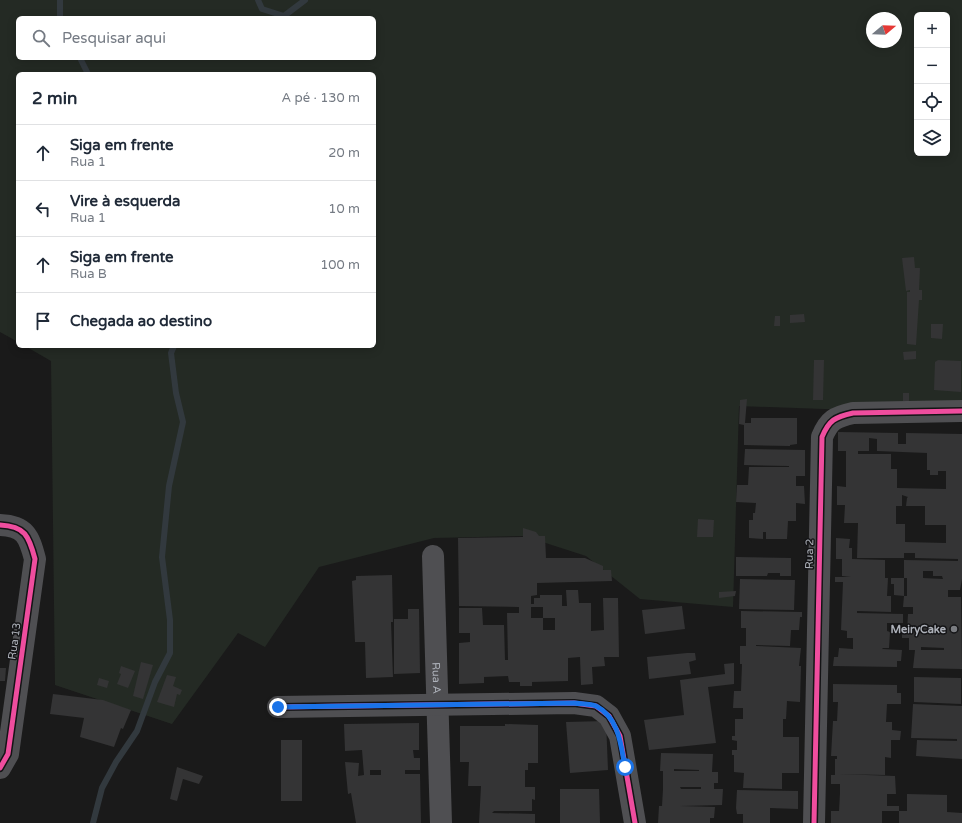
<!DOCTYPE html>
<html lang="pt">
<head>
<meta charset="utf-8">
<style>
  body { margin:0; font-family:"Varela Round",sans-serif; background:#f2f2f3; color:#1f2937 }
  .controls { position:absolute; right:12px; top:12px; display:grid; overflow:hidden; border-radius:6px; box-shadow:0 2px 10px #0003 }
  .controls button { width:36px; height:36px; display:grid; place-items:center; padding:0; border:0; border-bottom:1px solid #e0e1e3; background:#fff; color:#1f2937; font:20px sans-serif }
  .compass { position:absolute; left:866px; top:12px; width:36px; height:36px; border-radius:50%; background:#fff; box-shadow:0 2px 10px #0003; rotate:71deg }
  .stop { position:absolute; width:12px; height:12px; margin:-9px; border:3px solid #1a73e8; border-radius:50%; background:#fff }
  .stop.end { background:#1a73e8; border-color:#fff; box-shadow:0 1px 4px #0008 }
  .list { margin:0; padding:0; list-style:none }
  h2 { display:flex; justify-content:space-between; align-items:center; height:52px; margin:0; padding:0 16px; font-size:17px }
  h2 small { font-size:13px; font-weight:400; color:#747a83 }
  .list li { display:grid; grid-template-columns:26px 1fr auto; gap:12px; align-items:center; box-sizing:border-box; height:56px; padding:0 16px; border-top:1px solid #e0e1e3 }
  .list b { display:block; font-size:15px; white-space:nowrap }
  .list p { margin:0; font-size:13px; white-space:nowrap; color:#747a83 }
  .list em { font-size:13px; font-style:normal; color:#747a83 }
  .icon { flex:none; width:22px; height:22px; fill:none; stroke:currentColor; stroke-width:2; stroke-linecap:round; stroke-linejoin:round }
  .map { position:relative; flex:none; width:962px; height:823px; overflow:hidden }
  .search { position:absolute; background:#fff; box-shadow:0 2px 10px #0003; left:16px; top:16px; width:360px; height:44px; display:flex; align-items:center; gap:10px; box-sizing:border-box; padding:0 14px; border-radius:6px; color:#747a83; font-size:15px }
  .panel { position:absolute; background:#fff; box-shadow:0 2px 10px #0003; left:16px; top:72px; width:360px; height:276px; border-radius:6px }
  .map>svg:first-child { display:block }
  .green { fill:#242a24; fill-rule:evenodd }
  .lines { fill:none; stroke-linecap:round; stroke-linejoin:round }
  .stream { stroke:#32393e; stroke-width:6 }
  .building { fill:#343435; fill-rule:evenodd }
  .street { stroke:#4f4f52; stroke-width:22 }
  .cycleway-casing { stroke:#141416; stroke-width:8 }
  .cycleway { stroke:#ef4d9e; stroke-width:5 }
  .route { stroke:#1a73e8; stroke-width:5 }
  .poi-dot { fill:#7a7c81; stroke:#141416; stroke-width:1.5 }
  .labels { text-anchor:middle; stroke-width:3; stroke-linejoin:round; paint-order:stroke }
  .street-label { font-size:11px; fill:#adb1b9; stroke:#141416 }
  .poi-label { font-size:11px; font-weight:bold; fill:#adb1b9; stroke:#141416; text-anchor:end }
</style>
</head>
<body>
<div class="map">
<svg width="962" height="823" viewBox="0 0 962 823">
  <rect width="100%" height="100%" fill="#1a1a1a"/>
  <!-- green -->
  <path class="green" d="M0,0H962V414L739,406L733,607L640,599L586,556L524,536L434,538L319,567L265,647L238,633L172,724L55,685L51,361L25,346H374V74H18V342L0,332ZM917,15H947V153H917ZM18,18H374V58H18ZM872,18H896V42H872Z"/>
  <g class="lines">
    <!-- stream -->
    <g class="stream">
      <polyline points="60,0 60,18"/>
      <polyline points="258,0 262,9 284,16 305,0"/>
      <polyline points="80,58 88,74"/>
      <polyline points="93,823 102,788 116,762 137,731 155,682 170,653 170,620 162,557 169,486 183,422 176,393 171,353 174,346"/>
    </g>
  </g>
  <!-- building -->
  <g class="building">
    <polygon points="914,257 915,268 920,268 919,290 922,290 922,300 919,300 916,345 907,344 907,292 910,292 910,290 906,291 902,258"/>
    <polygon points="804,314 805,322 790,323 790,315"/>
    <polygon points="775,316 780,316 780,326 774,326"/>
    <polygon points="931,324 943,324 942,339 931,338"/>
    <polygon points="916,351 916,359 904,360 903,352"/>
    <polygon points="814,360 824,360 823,400 813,400"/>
    <polygon points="938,360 961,361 961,392 934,390 935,362"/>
    <rect x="903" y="393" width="6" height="8"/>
    <polygon points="747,399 745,423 751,423 751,418 797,418 797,444 790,445 790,446 744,445 744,425 739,424 740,400"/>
    <path d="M838,432L898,433V444H906V433L962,434V579L960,590H948V597H961L962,669L913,668L915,650H909V638H902V632H907L908,614H913V607H903L904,596H907V578H904V560L958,561V559L915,558V553H904V558H857L858,523H844L845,505H837V486L846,487V451H838ZM869,438L877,439V451L927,453V470H930V475H938V471H946V489L897,488V469H891V454H858V451H869ZM902,495L908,497L907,498L906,506H925V525H946V543L905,542V524H896V506H902ZM923,571H933V576H942L943,579L923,578ZM921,647L944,648V650H921Z"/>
    <polygon points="745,449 805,450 805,476 796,476 796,486 804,486 805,504 796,503 796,521 788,521 787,539 766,539 766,532 763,532 763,539 749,538 749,520 753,520 753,513 755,513 756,503 736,502 737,485 748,485 749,467 789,467 789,466 744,465"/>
    <polygon points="698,519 714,520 713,537 697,537"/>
    <path d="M523,528L536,532L539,536H545L546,558H585L603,566V570H611L612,581L537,583V595L531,596V604H534V598H540V595H562V606H567L566,590H578L579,603H591V631L604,630L603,598H618L619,657H604L605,666L592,667L593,684L581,685L580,657L568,658V681L532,682V686H520V682H509L508,676L484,677V683L459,684V643L470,642V633H459V608H482L483,625H504L505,660H508L507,613H519V607L459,606L458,538L523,537ZM531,607H543V618H555V630H543V618H531Z"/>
    <polygon points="836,538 850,539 849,548 852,548 852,559 885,560 885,578 888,578 887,596 891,596 891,612 857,611 857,613 903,614 903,623 887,623 887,631 890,632 889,648 883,648 882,649 902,650 901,661 897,661 897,667 833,666 834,657 838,657 839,648 853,649 853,638 847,638 847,631 841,630 843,582 835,582 835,577 851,577 842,576 842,559 836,559"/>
    <polygon points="736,557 791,558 791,576 780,576 780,573 768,573 767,576 736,576"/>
    <polygon points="392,575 393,622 391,622 393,677 366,678 365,642 355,642 352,581 356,580 356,576"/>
    <polygon points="891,578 904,578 904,596 894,595 894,584 891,584"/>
    <polygon points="740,579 795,580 794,610 739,609"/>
    <polygon points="736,591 735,596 719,598 719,592"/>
    <polygon points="682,606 685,629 645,634 642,610"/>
    <polygon points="408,609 419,609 420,673 394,674 394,619 408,619"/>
    <polygon points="741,611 802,612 802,617 800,617 799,630 791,630 790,646 756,645 756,646 801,648 799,666 801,666 800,702 787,701 786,719 783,719 783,737 799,737 799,773 782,773 782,789 743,788 744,773 734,772 734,755 732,755 732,750 737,750 737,741 732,740 732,736 735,736 735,719 743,719 743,708 733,708 734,691 741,691 742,664 740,664 740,646 746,646 746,628 741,628"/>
    <polygon points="687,653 695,653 696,660 689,662 691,674 649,679 647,657"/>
    <polygon points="141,662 153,665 143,699 133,696"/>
    <polygon points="734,663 734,684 708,687 716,743 649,750 644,720 684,715 680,680 725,674 724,664"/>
    <polygon points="121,666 135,671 128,688 117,684 121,674 119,673"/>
    <polygon points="0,668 6,668 5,681 0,681"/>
    <polygon points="167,675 176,677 173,686 182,690 180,695 177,694 174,707 157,702"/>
    <polygon points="914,677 961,678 961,704 914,702"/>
    <polygon points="99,678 109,681 107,688 97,685"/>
    <polygon points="833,684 897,685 897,693 901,693 901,704 887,704 886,722 892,722 892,730 901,731 900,740 891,740 891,758 885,757 885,775 838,774 895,776 896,794 887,794 887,806 899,806 899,811 882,811 882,823 831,823 831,811 839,811 840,793 840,784 831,784 831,775 835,775 835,759 837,759 837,756 831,756 833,721 837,721 838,702 833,702"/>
    <polygon points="53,694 103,700 131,710 123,729 121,728 114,747 80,737 84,718 50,714"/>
    <polygon points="913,704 962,706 962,759 916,756 917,740 957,741 957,739 911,738"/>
    <polygon points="606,721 608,770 570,773 566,722"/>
    <path d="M419,723V750H413L414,758H420V770H405V774H420L421,823H356L351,793L348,794L345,762L359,763L358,776L364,775L362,750L345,751L344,724ZM370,770H381V775H370Z"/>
    <polygon points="505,724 538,725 538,763 528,763 528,770 525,770 525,787 535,787 535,800 532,799 532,811 494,811 492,813 535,814 535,823 479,823 481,786 515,786 468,786 469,762 460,762 460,726 505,726"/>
    <rect x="281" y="740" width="21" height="61"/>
    <path d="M661,753L713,754L712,772H718V783H714V789H723L722,805L680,806L715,807L714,818H710V823H658L659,806H662L663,789V771H660ZM674,769L699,770V771H674ZM680,787H701V789H681Z"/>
    <polygon points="177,767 203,776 199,784 183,779 177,801 170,799"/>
    <polygon points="560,789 599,789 600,823 560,823"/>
    <polygon points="737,790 798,791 798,809 770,808 770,823 743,823 743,814 737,814 736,808"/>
    <polygon points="907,794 947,795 947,812 962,813 962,823 899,823 899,811 907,811"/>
  </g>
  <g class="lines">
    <!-- street -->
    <g class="street">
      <path d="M0,525C25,526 29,536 35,559L8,754L0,768"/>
      <path id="s1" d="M433,556L441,823"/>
      <polyline points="278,707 574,703 596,706 609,716 620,736 635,823"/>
      <path d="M814,823L822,437C829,420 835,417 853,413L962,411"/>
    </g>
    <!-- cycleway casing -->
    <g class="cycleway-casing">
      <g id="cycleway">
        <path d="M0,525C25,526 29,536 35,559L8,754L0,768"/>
        <polyline points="278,707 574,703 596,706 609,716 620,736 635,823"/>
        <path d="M814,823L822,437C829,420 835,417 853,413L962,411"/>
      </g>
    </g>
    <!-- cycleway -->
    <use href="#cycleway" class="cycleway"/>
  </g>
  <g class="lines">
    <!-- route -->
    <path class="route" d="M278,707L574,703C581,704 591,704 596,706C619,718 621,745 625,767"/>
  </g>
  <!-- markers -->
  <circle class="poi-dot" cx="954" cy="629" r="4"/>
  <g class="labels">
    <!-- street labels -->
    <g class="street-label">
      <text transform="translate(809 554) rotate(-89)" y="4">Rua 2</text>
      <text transform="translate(14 641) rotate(-82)" y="4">Rua 13</text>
      <text dy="4" stroke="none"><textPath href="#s1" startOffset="122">Rua A</textPath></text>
    </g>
    <!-- poi labels -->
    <g class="poi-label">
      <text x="946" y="633">MeiryCake</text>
    </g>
  </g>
</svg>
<div class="controls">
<button>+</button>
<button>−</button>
<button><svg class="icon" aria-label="locate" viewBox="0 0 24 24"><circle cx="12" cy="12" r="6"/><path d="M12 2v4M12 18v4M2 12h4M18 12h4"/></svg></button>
<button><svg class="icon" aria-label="layers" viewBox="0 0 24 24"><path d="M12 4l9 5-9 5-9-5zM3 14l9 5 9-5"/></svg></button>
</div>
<svg class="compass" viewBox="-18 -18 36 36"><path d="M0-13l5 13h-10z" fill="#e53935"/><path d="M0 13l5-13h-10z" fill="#747a83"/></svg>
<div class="stop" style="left:625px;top:767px"></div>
<div class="stop end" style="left:278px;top:707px"></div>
<div class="search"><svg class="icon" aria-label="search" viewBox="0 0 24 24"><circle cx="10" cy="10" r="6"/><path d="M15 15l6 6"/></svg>Pesquisar aqui</div>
<section class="panel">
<h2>2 min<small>A pé · 130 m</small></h2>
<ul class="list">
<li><svg class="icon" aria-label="ahead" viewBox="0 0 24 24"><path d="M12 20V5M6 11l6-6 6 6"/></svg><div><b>Siga em frente</b><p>Rua 1</p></div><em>20 m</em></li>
<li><svg class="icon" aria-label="left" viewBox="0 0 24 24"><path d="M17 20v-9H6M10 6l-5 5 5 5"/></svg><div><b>Vire à esquerda</b><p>Rua 1</p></div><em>10 m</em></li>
<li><svg class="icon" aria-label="ahead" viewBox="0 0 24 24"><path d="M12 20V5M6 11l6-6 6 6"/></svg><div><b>Siga em frente</b><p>Rua B</p></div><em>100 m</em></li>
<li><svg class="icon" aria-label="arrive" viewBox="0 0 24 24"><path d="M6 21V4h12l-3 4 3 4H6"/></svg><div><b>Chegada ao destino</b></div></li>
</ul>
</section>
</div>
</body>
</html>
